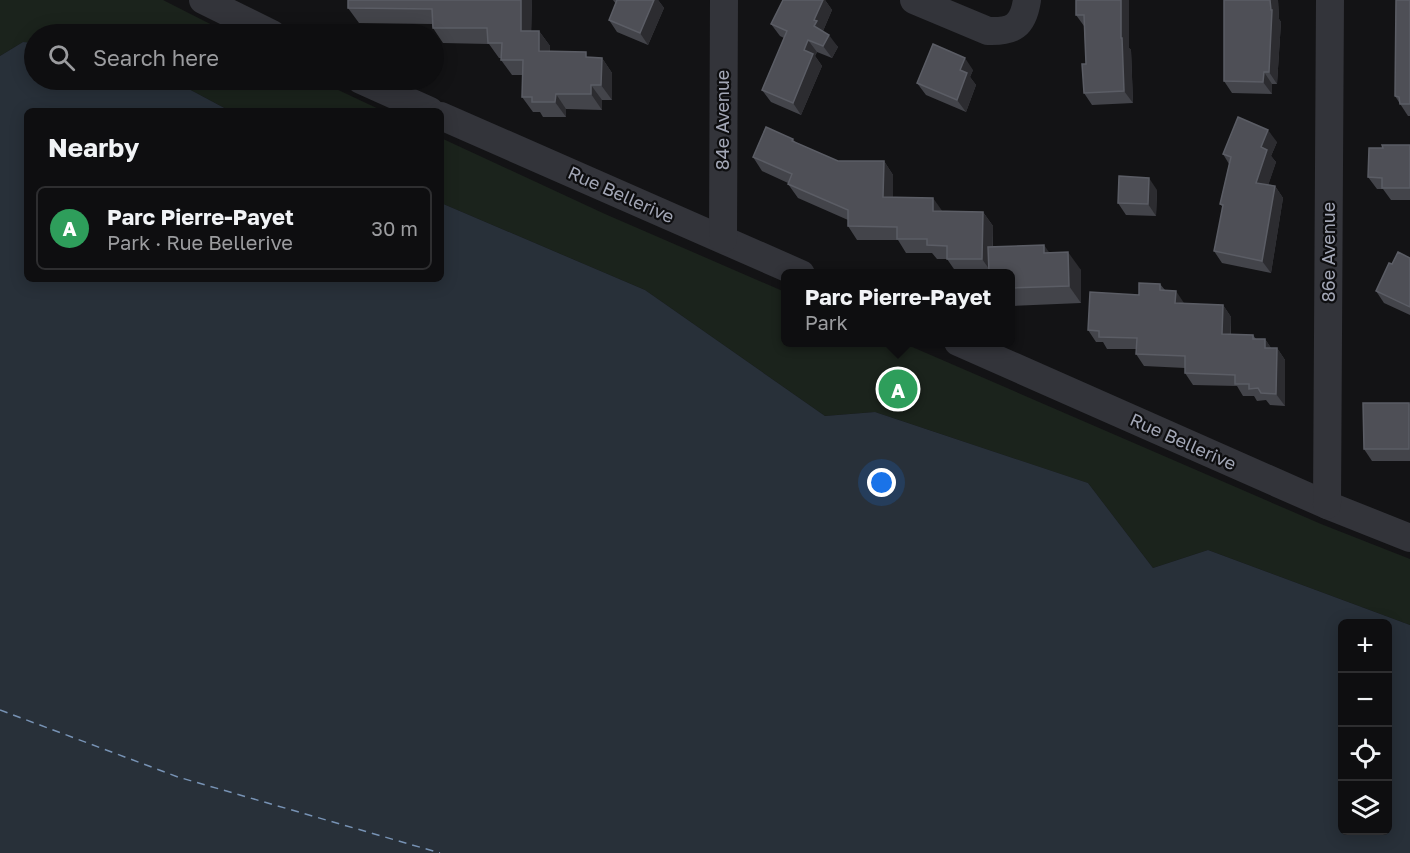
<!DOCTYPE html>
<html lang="en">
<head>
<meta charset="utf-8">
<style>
  body { margin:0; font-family:"Golos Text",sans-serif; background:#1c1c1e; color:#f1f3f6 }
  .controls { position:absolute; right:18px; bottom:18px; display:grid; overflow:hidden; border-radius:9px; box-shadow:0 3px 15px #0003 }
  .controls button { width:54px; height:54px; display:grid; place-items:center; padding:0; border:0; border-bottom:2px solid #2e2e30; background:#0e0e10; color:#f1f3f6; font:30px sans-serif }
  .you { position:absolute; left:882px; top:483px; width:21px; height:21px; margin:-15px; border:4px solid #fff; border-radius:50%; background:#1a73e8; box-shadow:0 0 0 9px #1a73e833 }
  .badge { display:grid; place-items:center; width:39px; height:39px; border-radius:50%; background:#fec821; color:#fff; font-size:20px; font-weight:700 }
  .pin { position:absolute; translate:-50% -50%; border:3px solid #fff; box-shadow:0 2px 6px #0006 }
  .popup { position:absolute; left:781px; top:269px; width:234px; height:78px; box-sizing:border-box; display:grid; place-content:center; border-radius:9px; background:#0e0e10; filter:drop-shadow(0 2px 4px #0005); font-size:20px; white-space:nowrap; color:#9b9c9f }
  .popup b { font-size:22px; color:#f1f3f6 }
  .popup::after { content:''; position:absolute; left:50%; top:100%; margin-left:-12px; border:12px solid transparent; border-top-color:#0e0e10 }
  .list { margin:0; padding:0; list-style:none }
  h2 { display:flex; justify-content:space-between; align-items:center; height:78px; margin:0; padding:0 24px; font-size:26px }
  h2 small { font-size:20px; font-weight:400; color:#9b9c9f }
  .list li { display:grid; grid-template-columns:39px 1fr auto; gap:18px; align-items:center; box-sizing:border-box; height:84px; margin:0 12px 12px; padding:0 12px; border:2px solid #2e2e30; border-radius:9px }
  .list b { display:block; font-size:22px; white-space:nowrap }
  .list p { margin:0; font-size:20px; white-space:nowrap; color:#9b9c9f }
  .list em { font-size:20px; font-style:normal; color:#9b9c9f }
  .icon { flex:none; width:33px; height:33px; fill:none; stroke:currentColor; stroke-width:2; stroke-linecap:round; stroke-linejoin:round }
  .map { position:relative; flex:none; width:1410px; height:853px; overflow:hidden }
  .search { position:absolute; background:#0e0e10; box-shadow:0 3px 15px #0003; left:24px; top:24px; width:420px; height:66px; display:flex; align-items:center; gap:15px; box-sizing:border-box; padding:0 21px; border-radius:33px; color:#9b9c9f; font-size:22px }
  .panel { position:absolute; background:#0e0e10; box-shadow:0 3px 15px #0003; left:24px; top:108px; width:420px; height:174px; border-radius:9px }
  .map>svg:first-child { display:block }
  .green { fill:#1b231c }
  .water { fill:#283039; fill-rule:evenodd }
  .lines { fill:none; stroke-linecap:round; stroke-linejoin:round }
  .ferry { stroke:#7792b4; stroke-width:1.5; stroke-dasharray:8 6; stroke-linecap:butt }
  .street { stroke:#33343a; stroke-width:28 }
  .wall { fill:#43444a }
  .shaded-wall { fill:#2c2c30 }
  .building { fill:#4e4f56; stroke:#5b5d65; stroke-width:1.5 }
  .labels { text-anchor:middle; stroke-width:4.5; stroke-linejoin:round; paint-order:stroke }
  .street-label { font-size:18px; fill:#a3a7b6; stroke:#0e0e10 }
</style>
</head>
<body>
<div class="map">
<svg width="1410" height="853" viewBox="0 0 1410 853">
  <rect width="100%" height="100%" fill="#131315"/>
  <!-- green -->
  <g class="green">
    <polygon points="0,0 163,0 230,34 34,34 34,43 23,42 0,56"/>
    <polygon points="172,80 317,80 383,111 230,111"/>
    <polygon points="441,138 605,214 785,292 786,342 903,343 1321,524 1410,559 1410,625 1208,550 1153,568 1088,483 875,412 825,416 645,290 441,203"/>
  </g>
  <!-- water -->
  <path class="water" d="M23,42L34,43V80H172L230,111H27V279H441V203L645,290L825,416L875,412L1088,483L1153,568L1208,550L1410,625V853H0V56ZM1342,624H1388V830H1342Z"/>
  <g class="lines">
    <!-- ferry -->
    <polyline class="ferry" points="0,710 178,777 440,853"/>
    <!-- street -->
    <g class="street">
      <polyline points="203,0 272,34"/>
      <path d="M914,0L988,31C1013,32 1023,26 1027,0"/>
      <polyline points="361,80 430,111"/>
      <polyline points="441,116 801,274"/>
      <polyline points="723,239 724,0"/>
      <polyline points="958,342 1327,505 1410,538"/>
      <polyline points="1327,505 1330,0"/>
    </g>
  </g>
  <!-- wall -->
  <g class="wall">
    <polygon points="348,0 532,0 531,31 539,31 550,46 550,51 590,57 602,58 612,73 612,100 602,100 602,110 566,109 566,117 543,117 540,112 533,112 522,97 523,75 512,75 501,60 501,58 499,58 489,44 443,43 433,28 432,24 359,23 348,8"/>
    <polygon points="613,0 658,0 664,8 648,45 617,32 609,20 616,4"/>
    <polygon points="783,0 825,0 832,10 823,31 838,47 832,58 817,52 815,56 822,66 801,115 771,102 762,90 784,38 780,36 771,24"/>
    <polygon points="1076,0 1129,0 1129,48 1131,50 1133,103 1092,105 1084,93 1086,64 1084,26 1076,15"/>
    <polygon points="1224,0 1278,0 1279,19 1281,22 1277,84 1272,84 1272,94 1232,93 1224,81"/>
    <polygon points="1410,0 1410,116 1408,116 1395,96"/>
    <polygon points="973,70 970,77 976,85 966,112 926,95 917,83"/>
    <polygon points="793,139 796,143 838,161 884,161 893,175 893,197 942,211 983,212 993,226 993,246 1049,253 1081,270 1081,303 1011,306 1011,273 956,272 947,259 937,259 932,253 906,253 898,240 857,240 848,226 848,220 798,198 788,184 788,183 762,171 753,157"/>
    <polygon points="1277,142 1271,156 1276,162 1268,185 1275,186 1283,198 1271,273 1222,263 1214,251 1223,207 1220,204 1229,164 1223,154"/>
    <polygon points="1410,145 1410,200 1391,200 1383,189 1377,189 1368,177 1383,148"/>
    <polygon points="1157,190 1156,216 1126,215 1118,203"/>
    <polygon points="1410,258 1410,315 1384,303 1376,291 1392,264"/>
    <polygon points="1160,284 1165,290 1184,304 1223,305 1231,317 1231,334 1253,335 1256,339 1265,339 1271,348 1277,348 1285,360 1285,406 1270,405 1266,400 1257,401 1254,396 1243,396 1237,386 1193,385 1185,373 1185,368 1144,366 1136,354 1136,349 1107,349 1103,342 1096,342 1088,330 1139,295"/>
    <polygon points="1410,404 1410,461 1372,461 1364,449"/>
  </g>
  <!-- shaded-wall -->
  <g class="shaded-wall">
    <polygon points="521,0 532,0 531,46 521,31"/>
    <polygon points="651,0 658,0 664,8 648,45 640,33"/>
    <polygon points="823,0 825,0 832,10 823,31 814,26 814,20"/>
    <polygon points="1121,0 1129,0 1129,48 1131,50 1133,103 1124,91 1121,38"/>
    <polygon points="1270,0 1278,0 1279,19 1281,22 1277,84 1269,72"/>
    <polygon points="539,31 550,46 549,67 539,51"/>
    <polygon points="829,35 838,47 832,58 823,46"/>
    <polygon points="808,40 817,52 815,56 822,66 801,115 793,103 804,50"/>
    <polygon points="602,58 612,73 612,100 601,85"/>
    <polygon points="965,58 973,70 970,77 976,85 966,112 957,100 960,70"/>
    <polygon points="1264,72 1272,84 1272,94 1263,82"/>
    <polygon points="591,85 602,100 602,110 591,94"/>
    <polygon points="556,94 566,109 566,117 555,102"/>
    <polygon points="1268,130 1277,142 1271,156 1276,162 1265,195 1256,183 1261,147"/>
    <polygon points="884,161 893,175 893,211 883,197"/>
    <polygon points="1149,178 1157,190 1156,216 1148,204"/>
    <polygon points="1275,186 1283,198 1271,273 1262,261"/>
    <polygon points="933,198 943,212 933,211"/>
    <polygon points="983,212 993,226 992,273 982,259"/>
    <polygon points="1044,245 1056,262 1044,253"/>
    <polygon points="1068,252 1081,270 1081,303 1069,286"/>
    <polygon points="1176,291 1184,303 1184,315 1175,303"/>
    <polygon points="1223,305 1231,317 1230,346 1222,334"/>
    <polygon points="1265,339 1273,351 1265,348"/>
    <polygon points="1277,348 1285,360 1285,406 1276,394"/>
    <polygon points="1409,403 1410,404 1410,450 1409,449"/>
  </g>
  <!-- building -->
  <g class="building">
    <polygon points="348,0 521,0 521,31 539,31 539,51 586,52 586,57 602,58 601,85 591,85 591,94 556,94 555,102 532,102 532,97 522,97 523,60 501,60 502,43 488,43 487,28 433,28 432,9 348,8"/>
    <polygon points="617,0 654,0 640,33 609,20"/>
    <polygon points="783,0 823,0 814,20 817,21 814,26 829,35 823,46 808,40 804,50 813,54 793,103 762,90 787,31 771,24"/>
    <polygon points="1076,0 1121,0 1121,38 1122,38 1124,91 1084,93 1082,64 1086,64 1084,15 1076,15"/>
    <polygon points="1224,0 1270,0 1271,10 1272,10 1269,72 1264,72 1263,82 1224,81"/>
    <polygon points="1396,0 1410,0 1410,104 1400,104 1399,97 1395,96"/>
    <polygon points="933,44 965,58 960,70 967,73 957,100 917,83"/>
    <polygon points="1238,117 1268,130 1261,147 1267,150 1256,183 1275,186 1262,261 1214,251 1223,205 1220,204 1231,157 1223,154"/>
    <polygon points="766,127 793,139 792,141 838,161 884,161 883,197 933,198 933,211 983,212 982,259 947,259 947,246 927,245 927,239 897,239 897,227 848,226 848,210 788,184 792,174 753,157"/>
    <polygon points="1382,145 1410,145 1410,188 1382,188 1382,178 1368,177 1369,148 1383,148"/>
    <polygon points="1119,176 1149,178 1148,204 1118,203"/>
    <polygon points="1044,245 1044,253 1068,252 1069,286 1011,288 1011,273 989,273 988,247"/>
    <polygon points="1398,252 1410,258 1410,307 1376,291 1389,263 1392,264"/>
    <polygon points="1139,283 1160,284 1160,290 1176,291 1175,303 1223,305 1222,334 1253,335 1253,339 1265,339 1265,348 1277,348 1276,394 1261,393 1258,388 1249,389 1249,384 1235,384 1235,375 1185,373 1185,356 1136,354 1137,338 1099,337 1099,331 1088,330 1090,292 1139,295"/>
    <polygon points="1363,403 1409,403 1409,449 1364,449"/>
  </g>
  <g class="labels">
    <!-- street labels -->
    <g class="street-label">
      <text transform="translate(723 120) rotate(-90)" y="6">84e Avenue</text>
      <text transform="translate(621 195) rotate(24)" y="6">Rue Bellerive</text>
      <text transform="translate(1329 252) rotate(-90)" y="6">86e Avenue</text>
      <text transform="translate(1183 442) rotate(24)" y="6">Rue Bellerive</text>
    </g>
  </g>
</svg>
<div class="controls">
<button>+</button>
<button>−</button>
<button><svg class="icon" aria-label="locate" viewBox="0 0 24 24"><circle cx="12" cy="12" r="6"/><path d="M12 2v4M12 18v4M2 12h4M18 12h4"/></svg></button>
<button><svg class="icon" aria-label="layers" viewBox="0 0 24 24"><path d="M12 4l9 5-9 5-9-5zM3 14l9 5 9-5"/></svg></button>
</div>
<div class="you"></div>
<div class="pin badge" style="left:898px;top:389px;background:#2e9e5b">A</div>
<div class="popup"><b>Parc Pierre-Payet</b>Park</div>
<div class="search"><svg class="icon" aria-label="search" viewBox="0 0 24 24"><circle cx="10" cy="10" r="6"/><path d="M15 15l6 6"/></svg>Search here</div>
<section class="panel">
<h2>Nearby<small></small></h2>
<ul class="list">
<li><span class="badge" style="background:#2e9e5b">A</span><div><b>Parc Pierre-Payet</b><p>Park · Rue Bellerive</p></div><em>30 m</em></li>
</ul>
</section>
</div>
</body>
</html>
